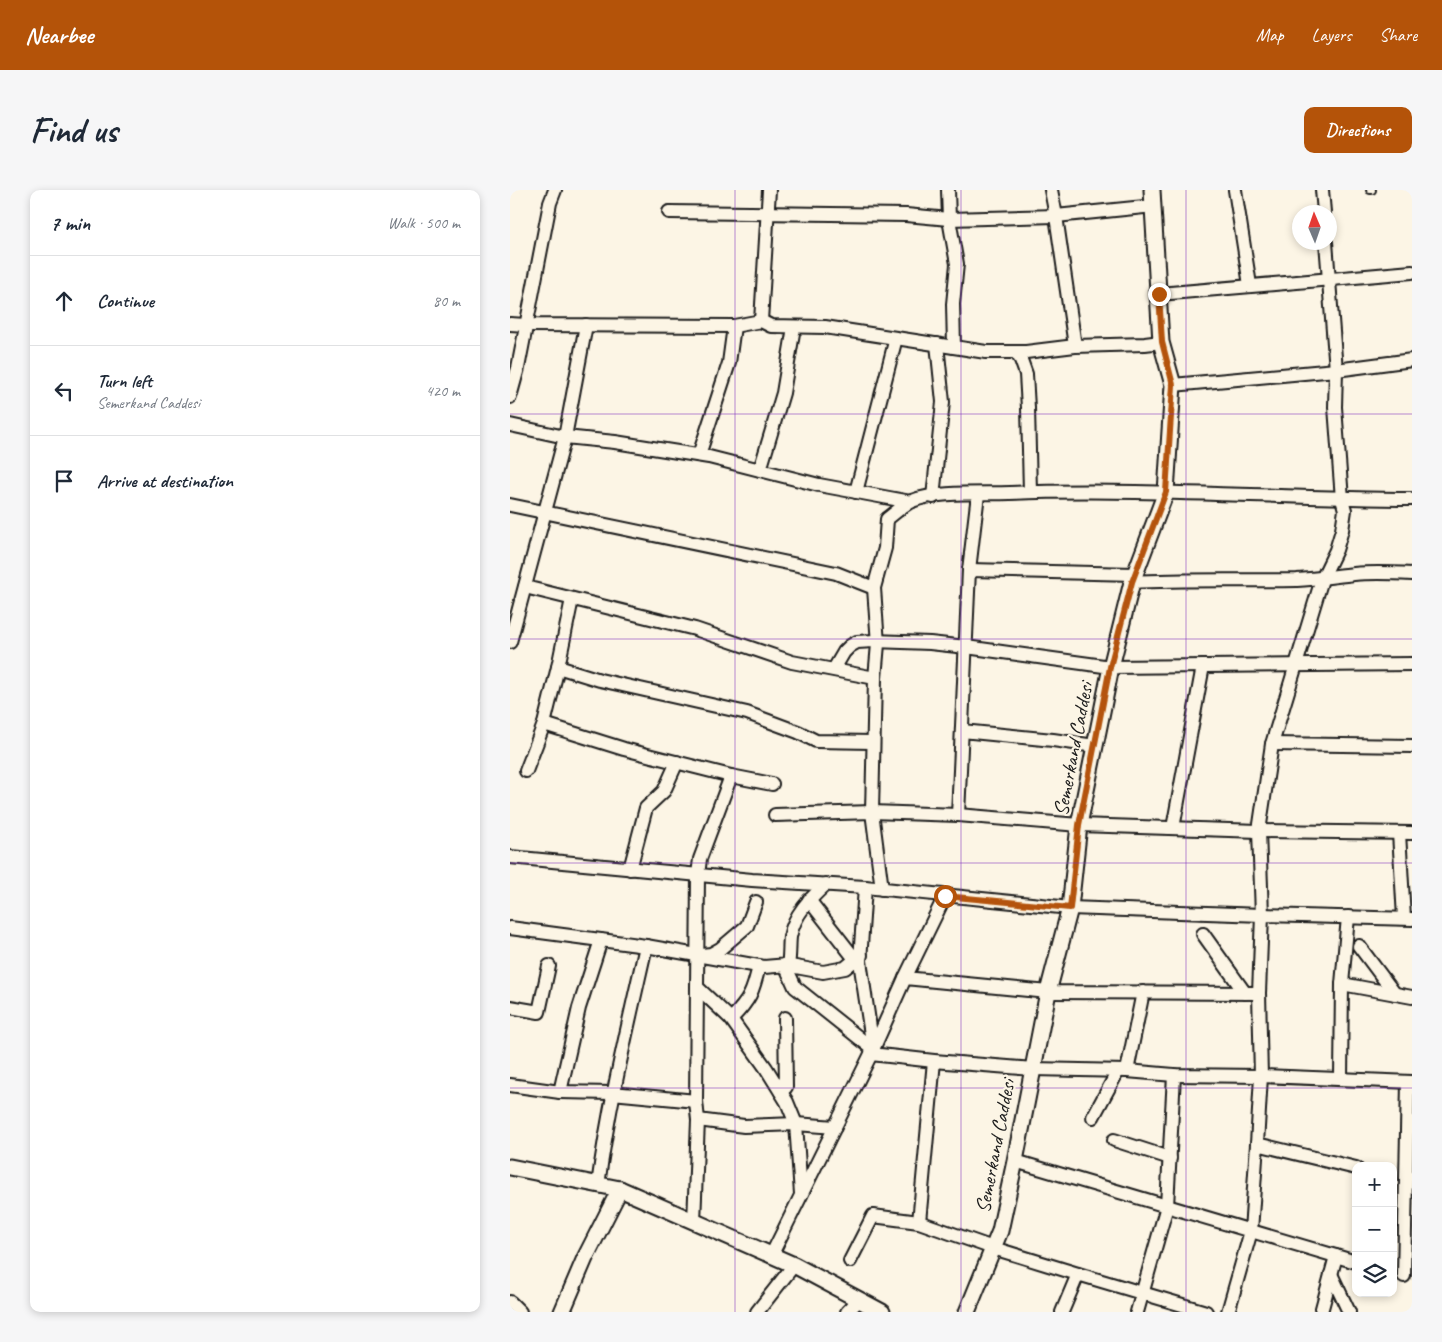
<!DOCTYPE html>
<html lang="en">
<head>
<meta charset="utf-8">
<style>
  body { margin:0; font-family:Caveat,sans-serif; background:#f6f6f7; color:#1f2937 }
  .controls { position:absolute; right:15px; bottom:15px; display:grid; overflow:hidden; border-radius:10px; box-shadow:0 2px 8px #0003 }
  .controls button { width:45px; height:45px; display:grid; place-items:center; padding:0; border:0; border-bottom:1px solid #e0e1e3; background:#fff; color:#1f2937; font:25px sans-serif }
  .compass { position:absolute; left:782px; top:15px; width:45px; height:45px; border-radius:50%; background:#fff; box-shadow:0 2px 8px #0003; rotate:358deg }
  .stop { position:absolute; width:15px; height:15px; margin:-11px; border:4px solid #b45309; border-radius:50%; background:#fff }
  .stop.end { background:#b45309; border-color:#fff; box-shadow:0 1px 5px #0008 }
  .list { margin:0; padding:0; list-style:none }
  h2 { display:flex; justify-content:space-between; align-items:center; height:65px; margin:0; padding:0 20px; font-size:21px }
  h2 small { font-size:16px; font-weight:400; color:#747a83 }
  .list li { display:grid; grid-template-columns:32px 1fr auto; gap:15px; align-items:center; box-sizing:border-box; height:90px; padding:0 20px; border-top:1px solid #e0e1e3 }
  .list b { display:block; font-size:19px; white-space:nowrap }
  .list p { margin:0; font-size:16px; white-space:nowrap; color:#747a83 }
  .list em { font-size:16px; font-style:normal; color:#747a83 }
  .icon { flex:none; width:28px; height:28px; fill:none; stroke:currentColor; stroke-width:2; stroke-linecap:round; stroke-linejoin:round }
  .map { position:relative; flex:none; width:902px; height:1122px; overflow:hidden; border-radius:10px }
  header { display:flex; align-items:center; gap:30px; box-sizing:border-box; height:70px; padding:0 25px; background:#b45309; color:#fff }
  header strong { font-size:24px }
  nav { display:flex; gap:28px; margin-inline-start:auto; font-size:18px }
  .intro { display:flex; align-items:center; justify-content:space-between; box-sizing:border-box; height:120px; padding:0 30px }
  h1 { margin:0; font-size:35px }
  .button { padding:12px 22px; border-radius:10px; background:#b45309; color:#fff; font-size:18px; font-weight:700 }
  main { display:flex; gap:30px; padding:0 30px }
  aside { flex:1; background:#fff; border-radius:10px; box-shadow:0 2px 8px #0003 }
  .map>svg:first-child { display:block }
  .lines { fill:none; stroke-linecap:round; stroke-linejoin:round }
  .service-casing { stroke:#1c1c1c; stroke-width:10 }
  .minor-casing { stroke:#1c1c1c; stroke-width:16 }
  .tertiary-casing { stroke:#1c1c1c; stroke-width:19 }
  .service { stroke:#fcf5e5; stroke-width:6 }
  .minor { stroke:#fcf5e5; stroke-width:12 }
  .tertiary { stroke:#fcf5e5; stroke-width:15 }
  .route { stroke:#b45309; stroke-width:6 }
  .grid { fill:none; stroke:#7b2cbf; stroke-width:1; stroke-opacity:0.55 }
  .labels { text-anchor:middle; stroke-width:4.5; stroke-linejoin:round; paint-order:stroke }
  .street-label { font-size:21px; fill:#1c1c1c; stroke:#fcf5e5 }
</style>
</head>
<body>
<header>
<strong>Nearbee</strong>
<nav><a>Map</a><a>Layers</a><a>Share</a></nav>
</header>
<div class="intro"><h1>Find us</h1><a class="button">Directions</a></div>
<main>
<aside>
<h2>7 min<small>Walk · 500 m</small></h2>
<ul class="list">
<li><svg class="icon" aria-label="ahead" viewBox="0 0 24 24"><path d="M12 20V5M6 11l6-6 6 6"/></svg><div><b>Continue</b></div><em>80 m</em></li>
<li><svg class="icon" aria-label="left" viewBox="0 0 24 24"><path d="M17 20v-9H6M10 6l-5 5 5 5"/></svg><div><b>Turn left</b><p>Semerkand Caddesi</p></div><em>420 m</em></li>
<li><svg class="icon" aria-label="arrive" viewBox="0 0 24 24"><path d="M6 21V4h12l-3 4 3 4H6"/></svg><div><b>Arrive at destination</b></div></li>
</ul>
</aside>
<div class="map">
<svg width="902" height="1122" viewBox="0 0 902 1122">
  <rect width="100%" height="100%" fill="#fcf5e5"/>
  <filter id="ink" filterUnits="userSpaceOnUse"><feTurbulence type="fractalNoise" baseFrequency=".02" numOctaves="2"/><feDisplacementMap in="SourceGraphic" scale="10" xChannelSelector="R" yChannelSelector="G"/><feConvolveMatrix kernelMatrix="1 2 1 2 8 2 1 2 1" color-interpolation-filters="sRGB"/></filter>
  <g filter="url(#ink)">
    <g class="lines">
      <!-- service casing -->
      <g class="service-casing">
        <polyline id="service" points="860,0 862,0"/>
      </g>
      <!-- minor casing -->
      <g class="minor-casing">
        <g id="minor">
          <polyline points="438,0 439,29 447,74 443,114 444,157"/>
          <polyline points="541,0 546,26 565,156"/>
          <polyline points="725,0 740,95"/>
          <polyline points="812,0 814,22"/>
          <polyline points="159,22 396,25 439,29 546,26 644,16"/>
          <path d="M649,104C733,96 818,90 902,82"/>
          <polyline points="251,131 259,0"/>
          <polyline points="0,134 16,135 224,136 251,131 261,136 315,137 476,162 516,162 565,156 635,154 651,152"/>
          <polyline points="506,162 511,170 516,184 518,218 520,302"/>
          <polyline points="663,195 826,180 902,170"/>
          <polyline points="0,207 8,178 40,13 45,0"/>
          <polyline points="0,235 55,247 105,252 199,267 309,295 401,312"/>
          <polyline points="189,265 219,173 224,136"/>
          <polyline points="250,280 273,203 284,137"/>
          <polyline points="346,302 386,148"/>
          <polyline points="423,307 433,212 427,154"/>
          <polyline points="0,315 326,383 364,398"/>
          <polyline points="459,380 625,384"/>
          <path d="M622,392C677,389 732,391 787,390C806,389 825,386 844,384C863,382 883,383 902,384"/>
          <polyline points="15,397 185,439 282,472 365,488"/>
          <polyline points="0,452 55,247 76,135"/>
          <polyline points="48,477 90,490 237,523 288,542 306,551 362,552"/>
          <polyline points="324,479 334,462 340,456 347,452 364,451 420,453 456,457 601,477 902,474"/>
          <polyline points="34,534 114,559 221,586 262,594"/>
          <polyline points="452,541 543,550 585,556"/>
          <polyline points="762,554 902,556"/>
          <polyline points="16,581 34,534 48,477 62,409"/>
          <polyline points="265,625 362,622 448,625 569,635 749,641 902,643"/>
          <polyline points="448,625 459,380 468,304"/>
          <polyline points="663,638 693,476"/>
          <polyline points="889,643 894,728"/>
          <polyline points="0,667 242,690 355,697 560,718 752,725 902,729"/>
          <polyline points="120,679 136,618 154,601 167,572"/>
          <polyline points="355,697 350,771 363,858"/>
          <path d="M372,699L362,622L365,488L368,454L364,398L375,358L377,329C385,323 393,315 402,311C426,301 473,304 500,303C634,298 768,308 902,309"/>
          <polyline points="299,710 345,769"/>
          <path d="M0,738L136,756L254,777L278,775C280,765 279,756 280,747C284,724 300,709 316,694"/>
          <polyline points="693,744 735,803"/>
          <polyline points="849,756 885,804"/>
          <polyline points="192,765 201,764 210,759 237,736 246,712"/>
          <polyline points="275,775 285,797 363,859"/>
          <polyline points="275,775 313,782 335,778 351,765"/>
          <polyline points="395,788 538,802 749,803"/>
          <polyline points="832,794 902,807"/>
          <polyline points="187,797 221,829 256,878 277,912 286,934 291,1004"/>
          <polyline points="0,817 29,822 39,776"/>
          <path d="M221,829C240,810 243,802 249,776"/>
          <polyline points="361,864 424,871 523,879 617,881 664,885 751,886 902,892"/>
          <polyline points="617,881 633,802"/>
          <polyline points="831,889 832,794 838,727"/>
          <polyline points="0,895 50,902 102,903 186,911"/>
          <polyline points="50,902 69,818 91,750"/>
          <polyline points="271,902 276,897 275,828"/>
          <polyline points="583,927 608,881"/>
          <polyline points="188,930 234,936 286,934 325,937"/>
          <polyline points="604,950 660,968"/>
          <polyline points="747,954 846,978"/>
          <polyline points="505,971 846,1072"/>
          <path d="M88,995C99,914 118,836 136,756"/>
          <polyline points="184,1032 188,930 186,911 188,685 190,669 221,586"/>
          <polyline points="409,1032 424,871"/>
          <polyline points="261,1066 361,864 395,788 435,706"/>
          <polyline points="340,1071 363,1026 409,1032 483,1058 568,1084 696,1122"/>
          <polyline points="821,1084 839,1122"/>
          <polyline points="894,1086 898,892"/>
          <polyline points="0,1112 10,1122"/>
          <polyline points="247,1122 284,1075"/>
          <polyline points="337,1122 349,1110"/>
          <polyline points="552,1122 568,1084"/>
          <polyline points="627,1122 657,1016 664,885"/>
          <polyline points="718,1122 741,1041 747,954 751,886 749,803 752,725 749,641 762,554 812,389 826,360 832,340 835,320 832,309 825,217 826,180 816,52"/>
          <polyline points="811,1122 826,1066"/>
        </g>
      </g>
      <!-- tertiary casing -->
      <g class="tertiary-casing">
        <g id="tertiary">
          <polyline points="0,977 110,999 284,1075 372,1122"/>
          <polyline points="52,1122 75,1068 110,999"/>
          <polyline points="457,1122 490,1041 505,971 538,802 560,718 569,635 601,477 622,392 656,302 663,195 651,152 642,0"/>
        </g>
      </g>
      <!-- service -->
      <use href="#service" class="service"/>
      <!-- minor -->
      <use href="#minor" class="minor"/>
      <!-- tertiary -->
      <use href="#tertiary" class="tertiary"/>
    </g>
  </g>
  <g class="lines" filter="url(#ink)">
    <!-- route -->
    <polyline class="route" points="435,706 560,718 569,635 600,477 622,392 656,302 663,195 652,152 649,104"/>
  </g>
  <!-- grid -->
  <path class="grid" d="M225,0V1122M451,0V1122M676,0V1122M0,224H902M0,449H902M0,673H902M0,898H902"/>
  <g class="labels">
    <!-- street labels -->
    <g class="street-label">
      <text transform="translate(563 559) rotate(-79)" y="7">Semerkand Caddesi</text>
      <text transform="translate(485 956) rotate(-79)" y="7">Semerkand Caddesi</text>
    </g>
  </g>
</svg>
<div class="controls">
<button>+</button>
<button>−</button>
<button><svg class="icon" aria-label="layers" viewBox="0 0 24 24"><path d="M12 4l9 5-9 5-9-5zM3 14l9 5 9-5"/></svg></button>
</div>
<svg class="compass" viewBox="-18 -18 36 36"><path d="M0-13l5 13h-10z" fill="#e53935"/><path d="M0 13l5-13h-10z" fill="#747a83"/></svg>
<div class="stop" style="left:435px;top:706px"></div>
<div class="stop end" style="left:649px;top:104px"></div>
</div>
</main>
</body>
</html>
